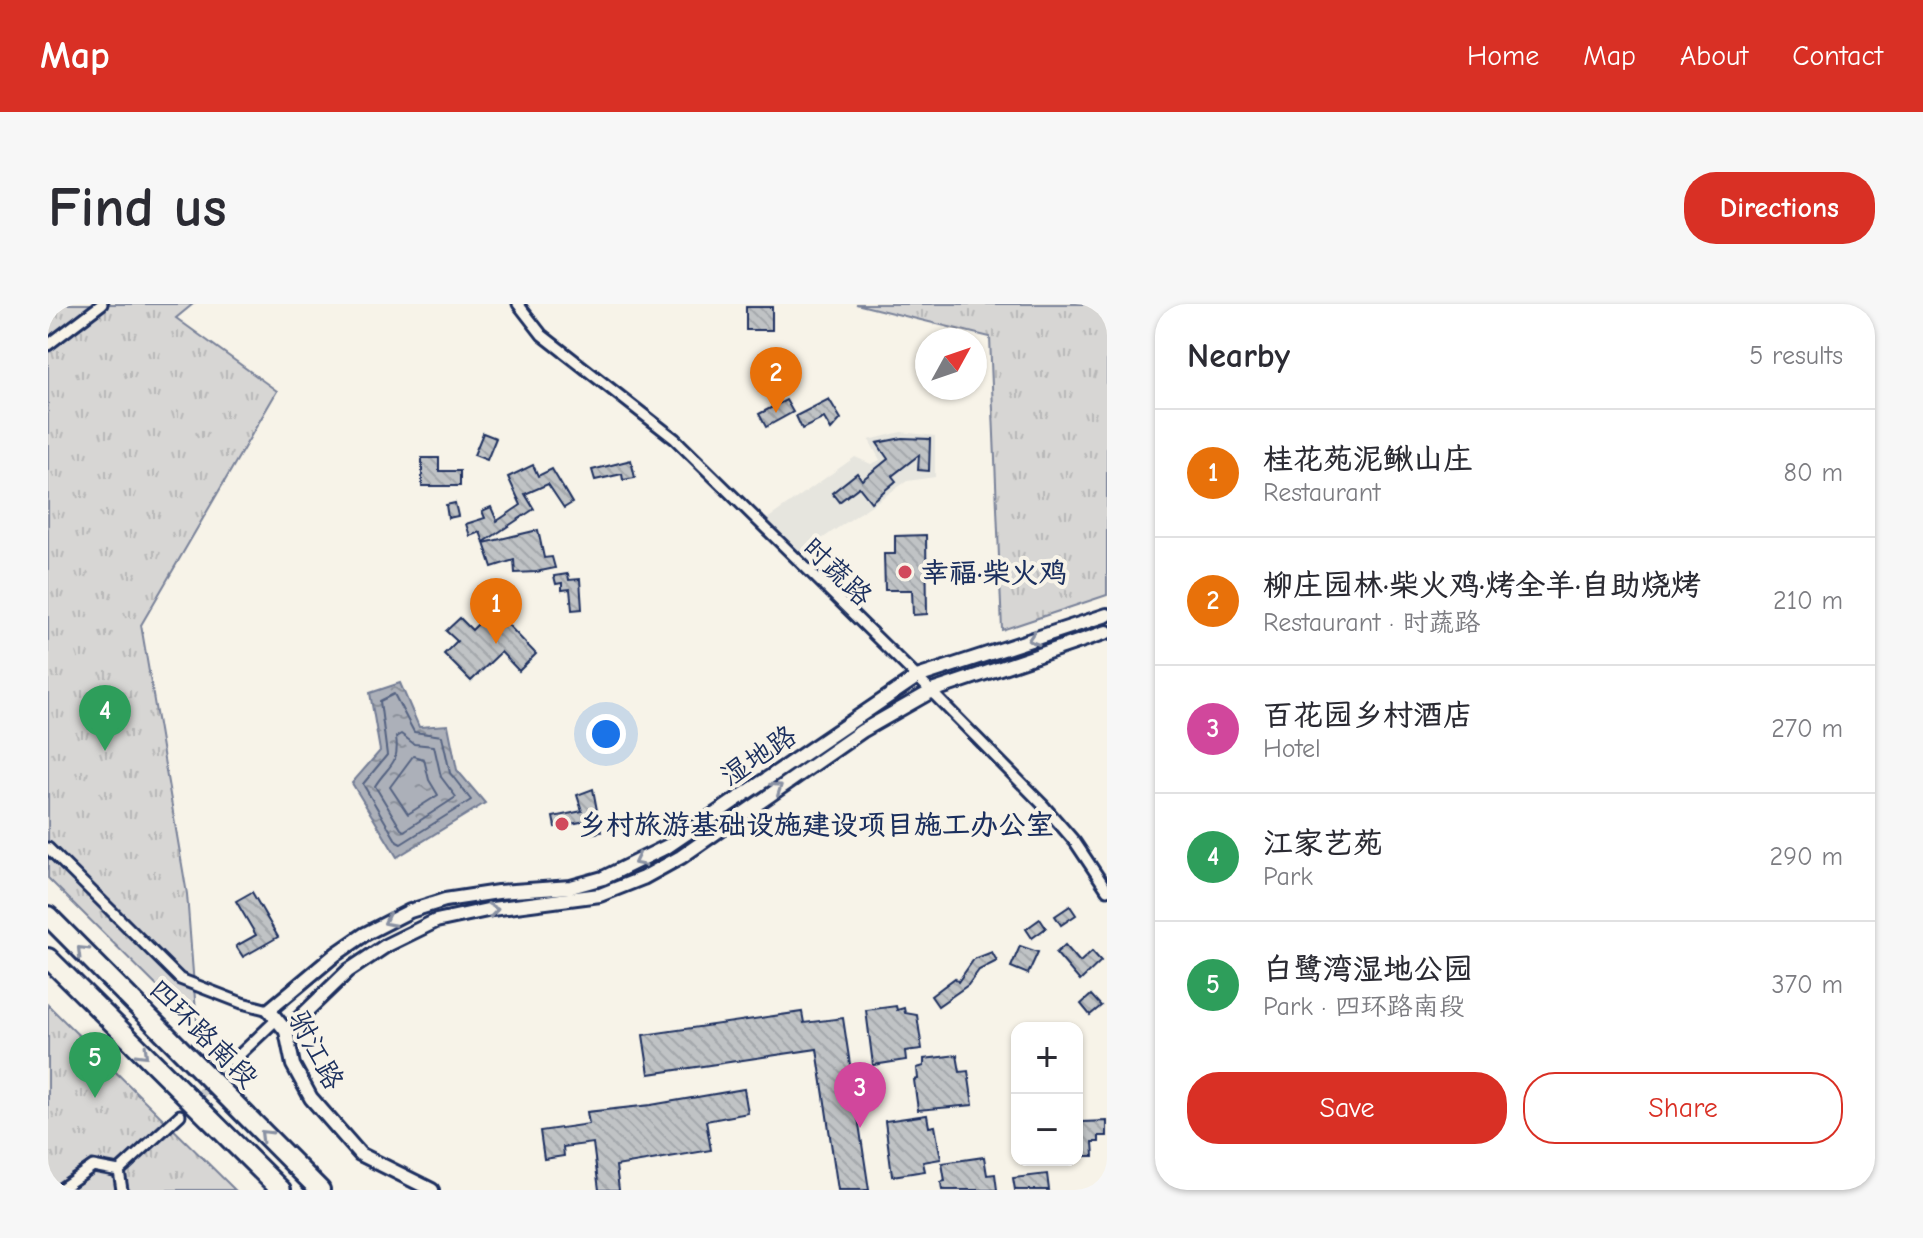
<!DOCTYPE html>
<html lang="en">
<head>
<meta charset="utf-8">
<style>
  body { margin:0; font-family:"Comic Neue","LXGW WenKai TC",sans-serif; background:#f7f7f7; color:#2b2b33 }
  .controls { position:absolute; right:24px; bottom:24px; display:grid; overflow:hidden; border-radius:16px; box-shadow:0 2px 6px #0004 }
  .controls button { width:72px; height:72px; display:grid; place-items:center; padding:0; border:0; border-bottom:2px solid #e1e1e2; background:#fff; color:#2b2b33; font:40px sans-serif }
  .compass { position:absolute; left:867px; top:24px; width:72px; height:72px; border-radius:50%; background:#fff; box-shadow:0 2px 6px #0004; rotate:50deg }
  .you { position:absolute; left:558px; top:430px; width:28px; height:28px; margin:-20px; border:6px solid #fff; border-radius:50%; background:#1a73e8; box-shadow:0 0 0 12px #1a73e833 }
  .badge { display:grid; place-items:center; width:52px; height:52px; border-radius:50%; background:#d93025; color:#fff; font-size:26px; font-weight:700 }
  .pin { position:absolute; translate:-50% -66px; filter:drop-shadow(0 2px 4px #0008) }
  .pin::after { content:''; position:absolute; top:42px; width:28px; height:24px; background:inherit; clip-path:polygon(0 0,100% 0,50% 100%) }
  .list { margin:0; padding:0; list-style:none }
  h2 { display:flex; justify-content:space-between; align-items:center; height:104px; margin:0; padding:0 32px; font-size:34px }
  h2 small { font-size:26px; font-weight:400; color:#7c7c81 }
  .list li { display:grid; grid-template-columns:52px 1fr auto; gap:24px; align-items:center; box-sizing:border-box; height:128px; padding:0 32px; border-top:2px solid #e1e1e2 }
  .list b { display:block; font-size:30px; white-space:nowrap }
  .list p { margin:0; font-size:26px; white-space:nowrap; color:#7c7c81 }
  .list em { font-size:26px; font-style:normal; color:#7c7c81 }
  .actions { display:flex; gap:16px; padding:24px 32px }
  .actions a { flex:1; padding:18px 0; border:2px solid #d93025; border-radius:32px; text-align:center; font-size:28px; color:#d93025 }
  .actions .main { background:#d93025; color:#fff }
  .map { position:relative; flex:none; width:1059px; height:886px; overflow:hidden; border-radius:32px }
  header { display:flex; align-items:center; gap:48px; box-sizing:border-box; height:112px; padding:0 40px; background:#d93025; color:#fff }
  header strong { font-size:38px }
  nav { display:flex; gap:44px; margin-inline-start:auto; font-size:28px }
  .intro { display:flex; align-items:center; justify-content:space-between; box-sizing:border-box; height:192px; padding:0 48px }
  h1 { margin:0; font-size:56px }
  .button { padding:20px 36px; border-radius:32px; background:#d93025; color:#fff; font-size:28px; font-weight:700 }
  main { display:flex; gap:48px; padding:0 48px }
  aside { flex:1; background:#fff; border-radius:32px; box-shadow:0 2px 6px #0004 }
  .map>svg:first-child { display:block }
  .built { fill:#e6e5de }
  .grass { fill:url(#grass-tufts); stroke:#798299; stroke-width:2 }
  .water { fill:url(#water-ripples); stroke:#727c95; stroke-width:2 }
  .lines { fill:none; stroke-linecap:round; stroke-linejoin:round }
  .shore { stroke:#556382; stroke-width:2 }
  .building { fill:url(#building-back-hatch); stroke:#1b2f5e; stroke-width:2 }
  .minor-tunnel { stroke:#cbcccc; stroke-width:9; stroke-dasharray:9 4.5; stroke-linecap:butt }
  .minor-casing { stroke:#1b2f5e; stroke-width:15 }
  .tertiary-casing { stroke:#1b2f5e; stroke-width:18 }
  .motorway-casing { stroke:#1b2f5e; stroke-width:24 }
  .minor { stroke:#f7f3e8; stroke-width:9 }
  .tertiary { stroke:#f7f3e8; stroke-width:12 }
  .motorway { stroke:#f7f3e8; stroke-width:18 }
  .oneway { stroke:#8991a3 }
  .poi-dot { fill:#d1495b; stroke:#f7f3e8; stroke-width:3 }
  .labels { text-anchor:middle; stroke-width:8; stroke-linejoin:round; paint-order:stroke }
  .street-label { font-size:28px; fill:#1b2f5e; stroke:#f7f3e8 }
  .poi-label { font-size:28px; font-weight:bold; fill:#1b2f5e; stroke:#f7f3e8; text-anchor:start }
</style>
</head>
<body>
<header>
<strong>Map</strong>
<nav><a>Home</a><a>Map</a><a>About</a><a>Contact</a></nav>
</header>
<div class="intro"><h1>Find us</h1><a class="button">Directions</a></div>
<main>
<div class="map">
<svg width="1059" height="886" viewBox="0 0 1059 886">
  <defs>
    <pattern id="grass-tufts" width="24" height="20" patternUnits="userSpaceOnUse" patternTransform="scale(2)"><rect width="24" height="20" fill="#d7d6d4"/><path d="M3 7l-1-3M5 7V3M7 7l1-3M15 17l-1-3M17 17v-4M19 17l1-3" fill="none" stroke="#b8b8b8"/></pattern>
    <pattern id="water-ripples" width="26" height="14" patternUnits="userSpaceOnUse" patternTransform="scale(2)"><rect width="26" height="14" fill="#acb0b9"/><path d="M2 4q2-2 4 0t4 0M15 11q2-2 4 0t4 0" fill="none" stroke="#8b909a"/></pattern>
    <pattern id="building-back-hatch" width="6" height="6" patternUnits="userSpaceOnUse" patternTransform="scale(2)"><rect width="6" height="6" fill="#c0c3c5"/><path d="M-1 5l2 2M0 0l6 6M5-1l2 2" fill="none" stroke="#a4a8ac"/></pattern>
  </defs>
  <rect width="100%" height="100%" fill="#f7f3e8"/>
  <filter id="ink" filterUnits="userSpaceOnUse"><feTurbulence type="fractalNoise" baseFrequency=".0125" numOctaves="2"/><feDisplacementMap in="SourceGraphic" scale="16" xChannelSelector="R" yChannelSelector="G"/><feConvolveMatrix kernelMatrix="1 2 1 2 8 2 1 2 1" color-interpolation-filters="sRGB"/></filter>
  <g filter="url(#ink)">
    <!-- built -->
    <polygon class="built" points="853,128 887,132 887,173 859,177 756,247 739,245 715,218 807,153 823,160 832,156 821,136"/>
    <!-- grass -->
    <g class="grass">
      <polygon points="0,0 145,0 128,14 229,87 93,321 139,590 149,722 0,574"/>
      <polygon points="808,0 1059,0 1059,291 954,326 942,33"/>
      <polygon points="0,701 187,886 0,886"/>
    </g>
    <!-- water -->
    <polygon class="water" points="352,379 371,423 400,421 409,466 437,499 349,553 304,479 332,447 322,389"/>
    <g class="lines">
      <!-- shore -->
      <g class="shore">
        <polygon points="346,390 366,428 394,432 402,469 423,496 353,540 349,538 315,480 339,451 332,397"/>
        <path d="M353,430L366,440L386,442L393,473L408,493L356,527L353,525L327,482C340,461 352,461 348,433Z"/>
        <polygon points="365,452 376,455 381,476 390,491 360,510 342,483"/>
      </g>
    </g>
    <!-- building -->
    <g class="building">
      <rect x="698" y="3" width="26" height="23"/>
      <polygon points="781,95 793,115 783,126 776,114 754,125 748,112"/>
      <polygon points="738,96 745,108 718,123 711,110"/>
      <polygon points="435,129 448,134 439,156 426,151"/>
      <polygon points="854,134 882,135 881,167 870,166 871,151 844,172 848,177 823,198 811,183 791,198 784,189 809,169 814,176 840,155 829,139"/>
      <polygon points="374,154 391,154 391,167 412,167 412,182 374,182"/>
      <polygon points="583,156 587,174 575,176 574,170 547,176 544,166"/>
      <polygon points="485,161 490,172 504,165 524,199 516,204 500,180 477,190 486,205 436,238 432,228 422,232 418,220 437,214 434,207 443,203 449,217 473,201 460,173"/>
      <polygon points="407,199 410,212 400,214 398,201"/>
      <polygon points="490,226 496,254 504,253 507,264 488,268 467,269 466,256 444,263 436,239"/>
      <polygon points="878,231 879,310 865,311 864,286 837,286 836,250 847,250 847,232"/>
      <polygon points="520,270 521,276 532,275 534,305 524,306 522,285 514,286 514,279 508,280 506,272"/>
      <polygon points="445,305 488,350 471,367 453,348 423,377 396,350 409,337 398,327 412,314 424,326"/>
      <polygon points="545,485 553,528 540,530 538,517 507,523 505,513 534,507 529,491"/>
      <polygon points="204,588 230,633 195,653 188,642 208,631 188,597"/>
      <polygon points="1022,602 1028,611 1013,621 1007,612"/>
      <polygon points="992,615 998,624 984,634 978,625"/>
      <polygon points="1017,641 1032,658 1044,647 1053,657 1032,677 1008,649"/>
      <polygon points="972,642 990,648 980,670 963,663"/>
      <polygon points="944,648 949,657 931,666 920,681 890,702 883,692 907,674 910,678 926,655"/>
      <polygon points="1043,691 1053,702 1042,711 1033,700"/>
      <polygon points="848,702 849,706 856,704 857,709 869,711 874,745 857,747 858,756 825,761 818,706"/>
      <polygon points="754,708 756,719 795,714 821,886 790,886 769,745 601,770 595,731"/>
      <polygon points="909,751 912,768 920,767 925,801 870,806 866,776 870,775 869,764 876,762 876,755"/>
      <polygon points="696,785 700,809 658,817 663,846 568,862 571,886 551,886 545,839 515,843 516,852 496,855 492,827 541,820 539,808 603,801"/>
      <polygon points="879,811 881,823 887,822 893,855 875,858 877,867 844,872 837,817"/>
      <polygon points="1059,817 1059,832 1051,832 1051,838 1045,838 1046,852 1036,852 1034,818"/>
      <polygon points="936,853 939,871 947,870 949,886 894,886 893,878 897,877 894,859"/>
      <polygon points="999,870 1001,886 967,886 965,874"/>
    </g>
    <g class="lines">
      <!-- minor-tunnel -->
      <polyline class="minor-tunnel" points="132,811 185,757"/>
      <!-- minor casing -->
      <g class="minor-casing">
        <g id="minor">
          <polyline points="470,0 494,31 627,135 869,373 995,501 1027,538 1059,586"/>
          <polyline points="0,41 54,0"/>
          <polyline points="0,544 132,675 194,699 221,706"/>
          <polyline points="185,757 228,716"/>
          <polyline points="71,867 132,811"/>
          <polyline points="71,867 74,886"/>
          <polyline points="11,886 45,862 71,867"/>
        </g>
      </g>
      <!-- tertiary casing -->
      <g class="tertiary-casing">
        <g id="tertiary">
          <polyline points="238,727 300,667 339,641 388,617 444,605 552,591 595,574 633,553 814,427 884,387 1059,328"/>
          <polyline points="384,886 312,850 263,794 245,761 238,727 221,706 288,650 317,630 362,607 397,596 450,588 523,583 555,574 620,542 869,373 1059,311"/>
        </g>
      </g>
      <!-- motorway casing -->
      <g class="motorway-casing">
        <g id="motorway">
          <polyline points="0,612 272,886"/>
          <polyline points="0,654 233,886"/>
        </g>
      </g>
      <!-- minor -->
      <use href="#minor" class="minor"/>
      <!-- tertiary -->
      <use href="#tertiary" class="tertiary"/>
      <!-- motorway -->
      <use href="#motorway" class="motorway"/>
    </g>
    <!-- one-way arrows -->
    <defs><path id="oneway-chevron" d="M-2-3.5L2.5 0L-2 3.5" fill="none" stroke-width="1.6" stroke-linecap="round" stroke-linejoin="round" transform="scale(2)"/></defs>
    <g class="oneway">
      <use href="#oneway-chevron" transform="translate(985 335) rotate(162)"/>
      <use href="#oneway-chevron" transform="translate(729 484) rotate(-34)"/>
      <use href="#oneway-chevron" transform="translate(591 557) rotate(153)"/>
      <use href="#oneway-chevron" transform="translate(445 606) rotate(-8)"/>
      <use href="#oneway-chevron" transform="translate(341 617) rotate(153)"/>
      <use href="#oneway-chevron" transform="translate(34 647) rotate(-135)"/>
      <use href="#oneway-chevron" transform="translate(95 749) rotate(45)"/>
      <use href="#oneway-chevron" transform="translate(217 831) rotate(-135)"/>
    </g>
  </g>
  <!-- markers -->
  <g class="poi-dot">
    <circle cx="857" cy="268" r="8"/>
    <circle cx="514" cy="520" r="8"/>
  </g>
  <g class="labels">
    <!-- street labels -->
    <g class="street-label">
      <text transform="translate(790 267) rotate(44)" y="10">时蔬路</text>
      <text transform="translate(710 451) rotate(-34)" y="10">湿地路</text>
      <text transform="translate(156 729) rotate(45)" y="10">四环路南段</text>
      <text transform="translate(269 746) rotate(62)" y="10">驸江路</text>
    </g>
    <!-- poi labels -->
    <g class="poi-label">
      <text x="873" y="278">幸福·柴火鸡</text>
      <text x="530" y="530">乡村旅游基础设施建设项目施工办公室</text>
    </g>
  </g>
</svg>
<div class="controls">
<button>+</button>
<button>−</button>
</div>
<svg class="compass" viewBox="-18 -18 36 36"><path d="M0-13l5 13h-10z" fill="#e53935"/><path d="M0 13l5-13h-10z" fill="#7c7c81"/></svg>
<div class="you"></div>
<div class="pin badge" style="left:448px;top:340px;background:#e8710a">1</div>
<div class="pin badge" style="left:728px;top:109px;background:#e8710a">2</div>
<div class="pin badge" style="left:812px;top:824px;background:#d1479c">3</div>
<div class="pin badge" style="left:57px;top:447px;background:#2e9e5b">4</div>
<div class="pin badge" style="left:47px;top:794px;background:#2e9e5b">5</div>
</div>
<aside>
<h2>Nearby<small>5 results</small></h2>
<ul class="list">
<li><span class="badge" style="background:#e8710a">1</span><div><b>桂花苑泥鳅山庄</b><p>Restaurant</p></div><em>80 m</em></li>
<li><span class="badge" style="background:#e8710a">2</span><div><b>柳庄园林·柴火鸡·烤全羊·自助烧烤</b><p>Restaurant · 时蔬路</p></div><em>210 m</em></li>
<li><span class="badge" style="background:#d1479c">3</span><div><b>百花园乡村酒店</b><p>Hotel</p></div><em>270 m</em></li>
<li><span class="badge" style="background:#2e9e5b">4</span><div><b>江家艺苑</b><p>Park</p></div><em>290 m</em></li>
<li><span class="badge" style="background:#2e9e5b">5</span><div><b>白鹭湾湿地公园</b><p>Park · 四环路南段</p></div><em>370 m</em></li>
</ul>
<div class="actions"><a class="main">Save</a><a>Share</a></div>
</aside>
</main>
</body>
</html>
